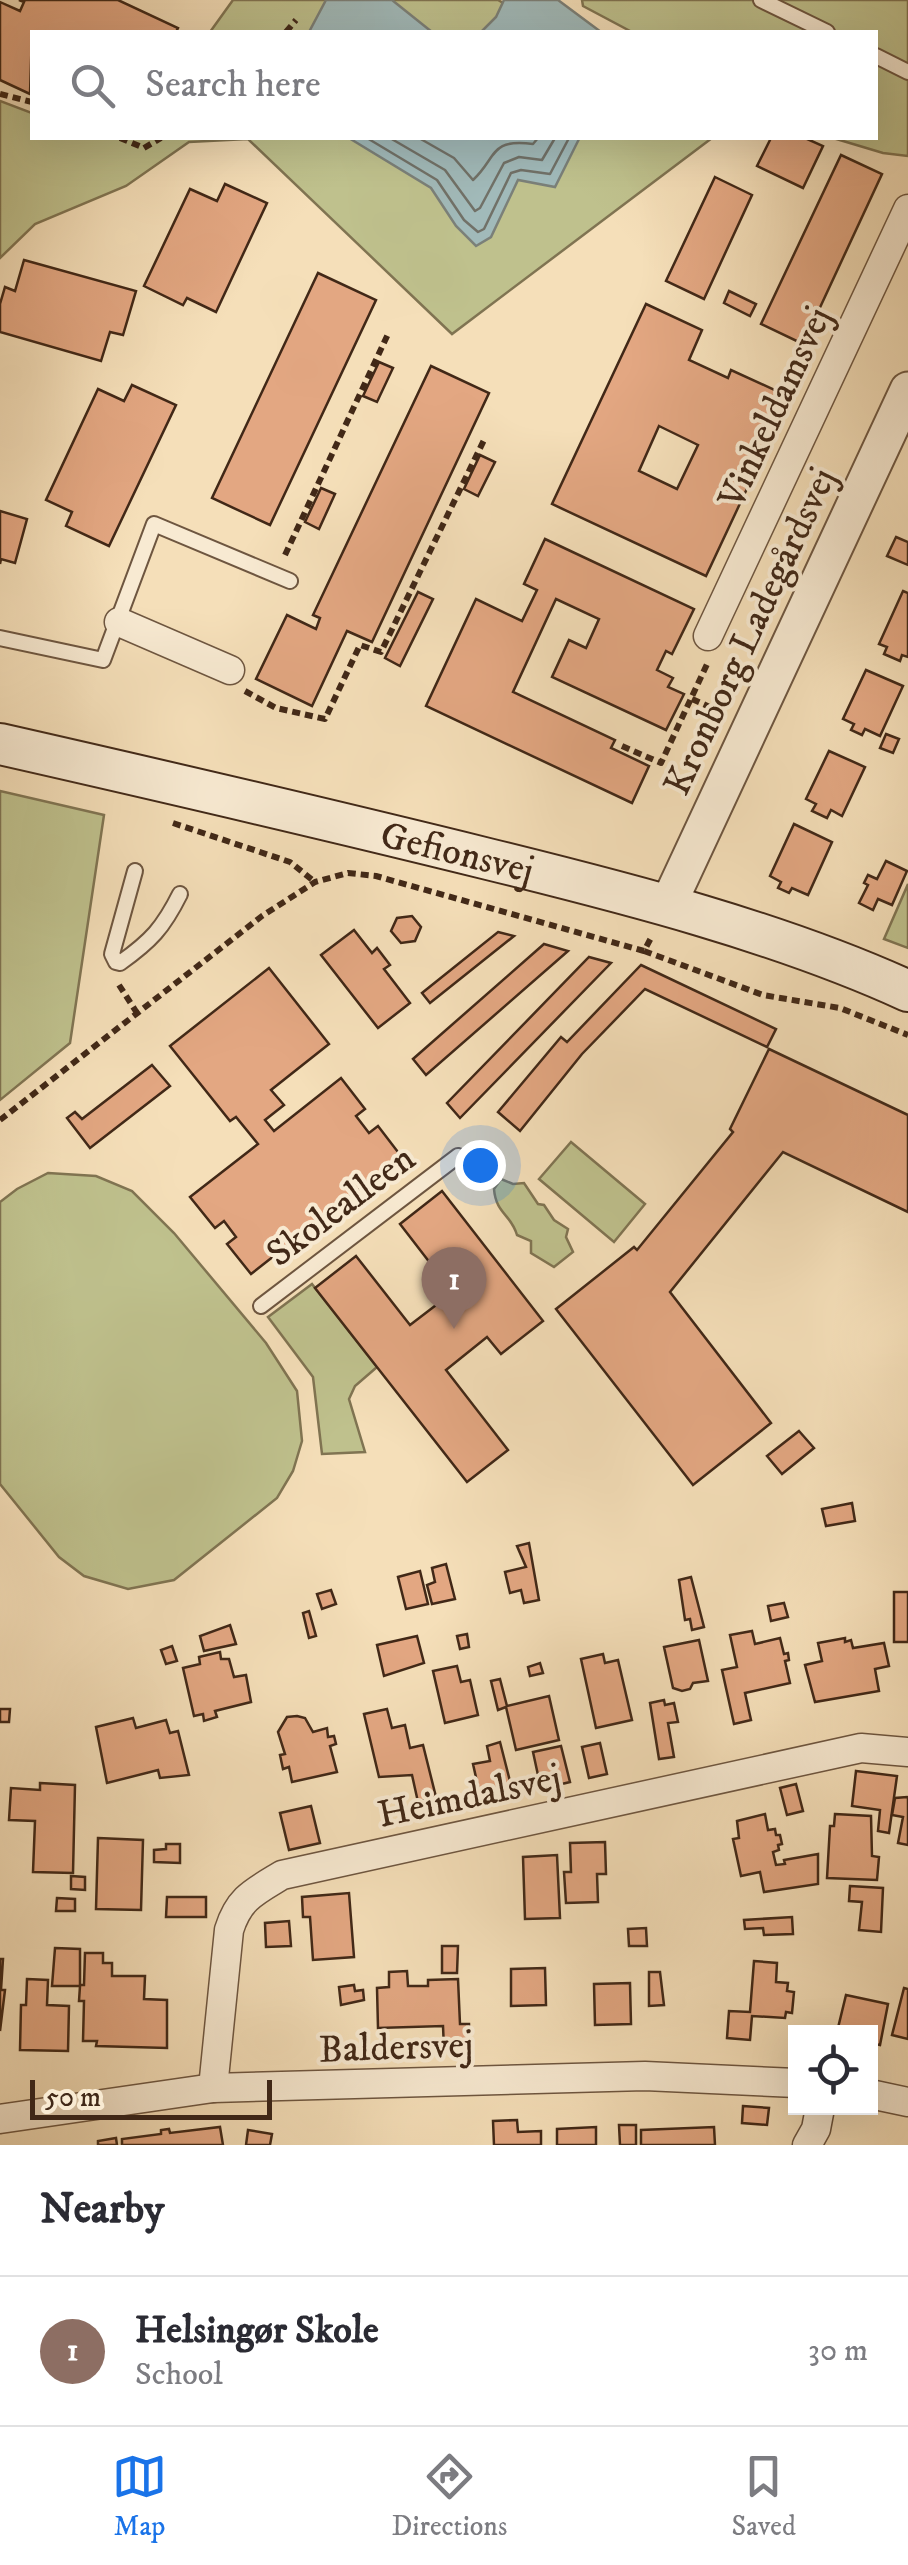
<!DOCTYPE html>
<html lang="en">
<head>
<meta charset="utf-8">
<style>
  body { margin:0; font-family:"IM FELL DW Pica",serif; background:#f2f2f3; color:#2b2b33 }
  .controls { position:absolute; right:30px; bottom:30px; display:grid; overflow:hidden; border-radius:0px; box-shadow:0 10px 40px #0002 }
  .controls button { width:90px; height:90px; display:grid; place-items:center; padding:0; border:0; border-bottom:2px solid #e1e1e2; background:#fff; color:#2b2b33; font:50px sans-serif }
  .scale { position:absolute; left:30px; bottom:25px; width:242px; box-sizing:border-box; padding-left:10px; border:5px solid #412817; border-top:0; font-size:28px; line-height:35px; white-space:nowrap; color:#412817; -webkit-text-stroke:8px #f8ead2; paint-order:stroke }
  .you { position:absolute; left:480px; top:1165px; width:35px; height:35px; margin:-25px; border:8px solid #fff; border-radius:50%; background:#1a73e8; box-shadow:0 0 0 15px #1a73e833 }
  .badge { display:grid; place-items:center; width:65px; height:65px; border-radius:50%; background:#1a73e8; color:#fff; font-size:32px; font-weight:700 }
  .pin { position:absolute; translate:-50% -82px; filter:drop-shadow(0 2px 5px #0008) }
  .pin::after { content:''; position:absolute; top:52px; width:35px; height:30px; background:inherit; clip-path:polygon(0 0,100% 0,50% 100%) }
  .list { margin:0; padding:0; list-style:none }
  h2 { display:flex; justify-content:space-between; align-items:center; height:130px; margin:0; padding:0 40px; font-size:42px }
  h2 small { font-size:32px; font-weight:400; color:#7c7c81 }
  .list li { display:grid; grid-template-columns:65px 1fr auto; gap:30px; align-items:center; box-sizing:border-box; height:150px; padding:0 40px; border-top:2px solid #e1e1e2 }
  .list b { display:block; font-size:38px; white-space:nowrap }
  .list p { margin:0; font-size:32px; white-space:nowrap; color:#7c7c81 }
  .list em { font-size:32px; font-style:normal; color:#7c7c81 }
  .icon { flex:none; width:55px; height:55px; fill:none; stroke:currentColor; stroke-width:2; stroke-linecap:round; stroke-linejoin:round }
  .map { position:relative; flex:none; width:908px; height:2145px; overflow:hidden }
  .search { position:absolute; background:#fff; box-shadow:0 10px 40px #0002; left:30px; right:30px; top:30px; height:110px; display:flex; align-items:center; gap:25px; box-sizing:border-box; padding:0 35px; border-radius:0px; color:#7c7c81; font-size:38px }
  .sheet { height:280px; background:#fff }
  nav { display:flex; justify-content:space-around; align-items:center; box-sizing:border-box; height:140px; border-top:2px solid #e1e1e2; background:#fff; font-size:28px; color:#7c7c81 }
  nav a { display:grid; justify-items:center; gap:5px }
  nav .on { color:#1a73e8 }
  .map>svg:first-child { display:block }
  .green { fill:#bfc18d; stroke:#807452; stroke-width:2.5 }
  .water { fill:#a1baba; stroke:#7b8079; stroke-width:2.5 }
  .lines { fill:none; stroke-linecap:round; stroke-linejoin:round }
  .shore { stroke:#717168; stroke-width:2.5 }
  .building { fill:#e3a782; stroke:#412817; stroke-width:2.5; fill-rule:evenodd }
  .service-casing { stroke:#6e5640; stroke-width:18 }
  .minor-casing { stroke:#6e5640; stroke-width:31 }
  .tertiary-casing { stroke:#6e5640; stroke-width:39 }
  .secondary-casing { stroke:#412817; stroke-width:44 }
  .path { stroke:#412817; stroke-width:6; stroke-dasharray:8 5; stroke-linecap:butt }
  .service { stroke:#f8ead2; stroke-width:14 }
  .minor { stroke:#f8ead2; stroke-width:28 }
  .tertiary { stroke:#f8ead2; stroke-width:35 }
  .secondary { stroke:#f8ead2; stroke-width:40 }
  .labels { text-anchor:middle; stroke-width:8; stroke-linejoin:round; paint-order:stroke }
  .street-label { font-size:38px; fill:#412817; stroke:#f8ead2 }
</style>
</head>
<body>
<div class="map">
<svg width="908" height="2145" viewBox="0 0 908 2145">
  <rect width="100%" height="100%" fill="#f5dfb9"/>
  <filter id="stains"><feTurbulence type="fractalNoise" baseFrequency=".002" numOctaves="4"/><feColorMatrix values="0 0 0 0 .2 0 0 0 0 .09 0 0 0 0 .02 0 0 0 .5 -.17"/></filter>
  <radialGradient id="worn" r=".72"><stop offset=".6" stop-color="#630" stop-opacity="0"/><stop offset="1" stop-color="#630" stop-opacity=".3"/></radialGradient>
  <!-- green -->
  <g class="green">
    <polygon points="233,0 498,0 553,32 210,32"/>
    <polygon points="582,0 908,0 908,156 883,153 833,138 876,138 876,32 632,32 583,6"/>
    <polygon points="0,101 32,113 32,138 712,138 452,334 248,139 189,142 126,186 35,224 0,258"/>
    <polygon points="0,791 104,815 70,1043 0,1100"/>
    <polygon points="908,884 908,948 884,939"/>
    <polygon points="571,1142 645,1204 614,1242 539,1179"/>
    <polygon points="48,1173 96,1176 132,1191 174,1233 266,1343 297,1391 302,1441 293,1471 277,1498 174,1580 128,1589 84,1576 59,1557 0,1484 0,1202 17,1189"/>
    <path d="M501,1179L513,1184L524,1183L538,1204L544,1205L554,1220L568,1229L566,1237L573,1252L554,1267L531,1253V1241L517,1235C511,1214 496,1214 494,1189Z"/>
    <polygon points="312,1284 377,1367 355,1386 349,1399 365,1452 322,1454 313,1377 268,1317"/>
  </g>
  <!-- water -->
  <g class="water">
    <polygon points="326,0 392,0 432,32 309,32"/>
    <polygon points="504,0 558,0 601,32 481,32 496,17"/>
    <polygon points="349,138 579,138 579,139 555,187 518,180 491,237 476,246 456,226 431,188"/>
  </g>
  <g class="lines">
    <!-- shore -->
    <g class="shore">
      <polyline points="367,138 437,180 464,220 478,232 484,229 511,173 521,170 550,174 569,138"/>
      <polyline points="390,138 445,170 475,211 480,208 504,163 519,157 542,160 555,138"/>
      <path d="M419,138L454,158L473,180C497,158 489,138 533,144L538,138"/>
    </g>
  </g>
  <!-- building -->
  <g class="building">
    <polygon points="19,0 118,0 178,28 176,32 32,32 30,94 0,80 0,2 20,11 24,2"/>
    <polygon points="771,138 805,138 823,146 803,188 757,166"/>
    <polygon points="841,155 882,174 803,344 761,324"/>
    <polygon points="715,177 752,195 704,299 666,281"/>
    <polygon points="225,184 267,203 216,312 187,298 183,305 144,286 190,189 217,201"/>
    <polygon points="24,260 136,291 123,335 110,332 101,361 0,332 0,304 5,287 15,291"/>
    <polygon points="318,273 376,300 270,525 212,498"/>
    <polygon points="729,291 756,304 750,316 724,303"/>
    <path d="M646,304L702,330L689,360L728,378L731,370L790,397L706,576L552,504ZM659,426L698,445L677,489L639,471Z"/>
    <polygon points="379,362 393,368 377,402 363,396"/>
    <polygon points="431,366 489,393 372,642 347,631 312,706 256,679 287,615 316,629 320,618 313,615"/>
    <polygon points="132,385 176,405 109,546 66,526 72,512 46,500 98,389 124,401"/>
    <polygon points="480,455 495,462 478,496 464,489"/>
    <polygon points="321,488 335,494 319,529 305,522"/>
    <polygon points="0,511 27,519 15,563 1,559 0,564"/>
    <polygon points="896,537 908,542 908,565 887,556"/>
    <polygon points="545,539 694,609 672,654 666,651 657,670 673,678 668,687 684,694 666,730 552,677 569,640 586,648 599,619 556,599 513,692 615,740 611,748 649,766 632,803 426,706 476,599 522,621 537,590 524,584"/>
    <polygon points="903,591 908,593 908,657 902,655 900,661 884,654 887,647 879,644"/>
    <polygon points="418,592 433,599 400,666 385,658"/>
    <polygon points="866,670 903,686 880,736 865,729 862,735 851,730 854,724 843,719"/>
    <polygon points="886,734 899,739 893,753 880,748"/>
    <polygon points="829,751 865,767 842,816 831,810 827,818 812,811 816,804 806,799"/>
    <polygon points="794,824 832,842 808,895 792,888 789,893 778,888 781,882 770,876"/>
    <polygon points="886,861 907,871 892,905 878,899 873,910 859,903 868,885 864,883 868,875 877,879"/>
    <polygon points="412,916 421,927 415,941 401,943 391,931 397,918"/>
    <polygon points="354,930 372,953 377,948 390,965 384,969 410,1003 378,1028 321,955"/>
    <polygon points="498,932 514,936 430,1003 422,993"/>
    <polygon points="544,944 568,951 426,1075 413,1059"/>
    <polygon points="589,957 611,963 460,1118 447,1103"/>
    <polygon points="641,965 776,1029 767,1047 645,989 582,1054 520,1131 498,1112 561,1037 567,1042"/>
    <polygon points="269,968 329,1044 271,1090 284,1105 265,1120 274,1131 341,1078 365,1109 356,1116 369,1133 378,1126 401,1156 251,1274 227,1244 236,1237 224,1221 215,1228 190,1197 258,1144 236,1117 230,1121 170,1046"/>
    <polygon points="769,1049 908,1115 908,1212 783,1152 670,1292 771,1423 693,1485 556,1309 634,1247 637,1250 733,1132 730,1129"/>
    <polygon points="152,1065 170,1086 90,1148 67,1118 75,1112 82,1119"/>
    <polygon points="442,1191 543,1321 501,1354 487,1337 446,1370 508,1450 467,1482 315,1288 356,1256 410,1325 444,1299 453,1310 461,1303 400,1224"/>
    <polygon points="799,1431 814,1448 782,1474 767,1456"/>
    <polygon points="852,1503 855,1521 826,1526 822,1509"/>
    <polygon points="529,1543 539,1600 524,1603 521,1590 510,1593 505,1572 526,1567 517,1546"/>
    <polygon points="446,1564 455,1599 432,1604 427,1585 435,1582 432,1568"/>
    <polygon points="420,1571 428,1604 406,1609 398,1577"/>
    <polygon points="691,1577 704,1627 692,1630 690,1619 685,1620 679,1580"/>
    <polygon points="331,1590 336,1604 322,1609 317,1594"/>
    <rect x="894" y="1592" width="14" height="50"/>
    <polygon points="784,1603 788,1617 771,1621 768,1606"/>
    <polygon points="309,1611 316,1636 309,1638 303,1613"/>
    <polygon points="230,1625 236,1644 204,1651 200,1636"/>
    <polygon points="752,1631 755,1644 780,1638 784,1654 788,1653 789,1660 785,1661 790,1683 745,1693 751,1720 734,1724 722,1670 737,1667 730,1635"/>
    <polygon points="467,1634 469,1647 460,1649 457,1636"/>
    <polygon points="417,1636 424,1663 384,1676 377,1645"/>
    <polygon points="845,1638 845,1642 851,1640 853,1648 884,1643 889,1666 875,1669 879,1691 815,1702 805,1665 822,1661 818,1643"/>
    <polygon points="699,1640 708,1681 693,1683 690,1689 682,1691 673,1688 664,1647"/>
    <polygon points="172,1646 177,1661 166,1664 161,1650"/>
    <polygon points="220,1652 221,1659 229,1659 234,1677 246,1675 251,1702 215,1711 217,1717 204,1721 203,1714 194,1716 183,1668 200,1664 199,1657"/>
    <polygon points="603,1654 605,1663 618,1660 632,1720 596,1728 581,1659"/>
    <polygon points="540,1663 543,1673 530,1676 528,1667"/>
    <polygon points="457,1666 461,1682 470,1680 478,1715 445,1723 433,1671"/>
    <polygon points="500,1679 507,1706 549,1696 559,1740 516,1750 506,1707 498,1710 491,1681"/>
    <polygon points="664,1700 665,1705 674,1703 678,1722 668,1723 674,1757 659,1759 650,1703"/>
    <polygon points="0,1709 10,1709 9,1722 0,1722"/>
    <polygon points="387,1709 392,1728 405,1725 410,1748 423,1745 436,1797 418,1802 412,1775 379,1777 364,1714"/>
    <polygon points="297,1716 305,1718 313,1732 327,1728 328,1737 334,1736 336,1744 330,1746 337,1772 292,1782 289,1767 283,1769 280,1755 285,1754 278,1732 287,1717"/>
    <polygon points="133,1718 136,1728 166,1720 170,1733 178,1731 189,1775 160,1778 158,1770 107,1783 96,1727"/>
    <polygon points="500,1742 514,1797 482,1804 473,1764 490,1761 487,1746"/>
    <polygon points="600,1743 607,1774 589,1778 582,1747"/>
    <polygon points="561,1746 570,1782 541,1789 533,1752"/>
    <polygon points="856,1771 897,1776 889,1833 878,1831 880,1810 852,1806"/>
    <polygon points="40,1783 75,1785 73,1873 33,1872 35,1821 9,1820 11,1788 40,1790"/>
    <polygon points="796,1784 803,1811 787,1815 780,1788"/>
    <polygon points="907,1797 908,1798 908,1845 898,1843 903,1817 892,1815 895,1798"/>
    <polygon points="311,1806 320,1843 289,1850 280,1813"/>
    <polygon points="765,1814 768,1830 775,1829 776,1835 780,1835 782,1844 778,1845 779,1850 773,1852 776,1865 785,1864 784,1860 818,1854 818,1884 764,1892 760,1872 741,1876 733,1839 739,1838 737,1821"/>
    <polygon points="835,1814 871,1816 872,1856 879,1857 877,1880 827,1878 830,1826 834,1826"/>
    <polygon points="98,1838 143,1840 141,1910 96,1909"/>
    <polygon points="605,1842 606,1874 597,1874 598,1902 566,1903 564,1872 571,1872 570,1843"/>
    <polygon points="166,1844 180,1844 180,1863 154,1862 154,1850 166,1849"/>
    <polygon points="557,1855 560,1918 525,1919 523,1857"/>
    <polygon points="71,1876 85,1877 85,1890 71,1889"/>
    <polygon points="850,1886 883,1888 881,1932 859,1930 862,1902 849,1901"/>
    <polygon points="349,1893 354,1957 313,1960 310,1917 303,1917 302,1897"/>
    <polygon points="167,1897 206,1897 206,1917 166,1917"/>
    <polygon points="57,1898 75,1899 75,1911 56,1911"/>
    <polygon points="792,1917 793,1934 764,1935 763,1928 745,1929 744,1920"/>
    <polygon points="289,1921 291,1946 266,1947 265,1923"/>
    <polygon points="646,1928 647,1946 629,1946 628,1929"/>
    <polygon points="442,1946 458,1946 457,1973 442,1973"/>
    <polygon points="55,1948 80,1949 80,1985 84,1985 85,1953 103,1953 103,1963 112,1963 112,1976 145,1976 144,1999 167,2000 167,2048 96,2046 97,2041 83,2041 84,2001 79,2001 80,1986 52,1986"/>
    <polygon points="0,1959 3,1959 1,1990 5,1990 0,2031"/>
    <polygon points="754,1961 777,1963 776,1982 788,1983 787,1991 794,1992 792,2013 786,2012 785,2018 752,2016 750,2040 727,2038 729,2011 750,2012"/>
    <polygon points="545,1968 546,2005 511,2006 511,1969"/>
    <polygon points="407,1971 408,1986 428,1986 428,1980 458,1979 460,2024 469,2024 470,2049 444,2049 443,2026 378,2028 377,1988 389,1987 389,1972"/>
    <polygon points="649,1972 660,1972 664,2005 649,2006"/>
    <polygon points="27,1979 48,1980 47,2005 69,2006 68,2051 20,2050 21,2005 26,2005"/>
    <polygon points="630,1983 631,2024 595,2025 594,1984"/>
    <polygon points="354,1985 355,1991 363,1990 364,2000 341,2005 339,1987"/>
    <polygon points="904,1988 908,1989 908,2039 892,2035"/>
    <polygon points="846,1995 888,2004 880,2045 870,2043 870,2032 837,2032"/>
    <polygon points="743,2106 769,2108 767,2125 742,2123"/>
    <polygon points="517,2120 518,2132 541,2131 541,2145 494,2145 493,2121"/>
    <polygon points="619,2125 636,2125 636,2145 620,2145"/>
    <polygon points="220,2127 223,2145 122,2145 122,2139 161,2134 161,2130 169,2129 170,2133"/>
    <polygon points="596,2127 596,2145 557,2145 557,2129"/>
    <polygon points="714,2127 715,2145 641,2145 641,2130"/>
    <polygon points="248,2130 272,2134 270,2145 246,2145"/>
    <polygon points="116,2138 117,2145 98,2145 98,2141"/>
  </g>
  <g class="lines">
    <!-- service casing -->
    <g class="service-casing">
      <g id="service">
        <polyline points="761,0 827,32"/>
        <polyline points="876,56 908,72"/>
        <polyline points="0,638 103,660 154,524 290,581"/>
        <path d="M135,871L112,954L116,962L120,963C151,941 163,928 180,894"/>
        <polyline points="261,1306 458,1156"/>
      </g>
    </g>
    <!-- minor casing -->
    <g class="minor-casing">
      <g id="minor">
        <polyline points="119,622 230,670"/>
        <polyline points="708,636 908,209"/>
        <path d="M213,2088L229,1930C239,1898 254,1892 282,1875L861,1748L908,1752"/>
        <polyline points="870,2094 908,2102"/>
        <polyline points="0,2119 213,2088 645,2076 796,2083"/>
        <polyline points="807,2145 816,2129 820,2108"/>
      </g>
    </g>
    <!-- tertiary casing -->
    <g class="tertiary-casing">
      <polyline id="tertiary" points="667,907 908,390"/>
    </g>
    <!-- secondary casing -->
    <g class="secondary-casing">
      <g id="secondary">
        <path id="s1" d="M0,744C163,781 326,819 488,859C626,893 779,932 908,991"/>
      </g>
    </g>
    <!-- path -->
    <g class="path">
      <polyline points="286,32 296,20"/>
      <polyline points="0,94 32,102"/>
      <polyline points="120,138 144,148 161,138"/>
      <polyline points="285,555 388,334"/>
      <polyline points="245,691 276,708 325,719 360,645 381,652 485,438"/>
      <polyline points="692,699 723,713"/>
      <polyline points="622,746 661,763 708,662"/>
      <polyline points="173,823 290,862 315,882"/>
      <polyline points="644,951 763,995 840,1008 908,1035"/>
      <polyline points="119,985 137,1013"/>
      <polyline points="0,1120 262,916 315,882 348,873 376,876 644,951 652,936"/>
    </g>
    <!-- service -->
    <use href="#service" class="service"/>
    <!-- minor -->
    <use href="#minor" class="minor"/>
    <!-- tertiary -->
    <use href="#tertiary" class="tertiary"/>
    <!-- secondary -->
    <use href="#secondary" class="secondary"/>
  </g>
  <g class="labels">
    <!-- street labels -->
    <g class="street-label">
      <text transform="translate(774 407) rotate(-65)" y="13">Vinkeldamsvej</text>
      <text transform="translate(749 631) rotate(-65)" y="13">Kronborg Ladegårdsvej</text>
      <text dy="13" stroke="none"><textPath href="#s1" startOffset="470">Gefionsvej</textPath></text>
      <text transform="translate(340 1205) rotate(-37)" y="13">Skolealleen</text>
      <text transform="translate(469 1795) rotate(-12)" y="13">Heimdalsvej</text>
      <text transform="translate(396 2046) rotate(-2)" y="13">Baldersvej</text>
    </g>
  </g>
  <rect width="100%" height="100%" filter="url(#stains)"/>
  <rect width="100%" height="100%" fill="url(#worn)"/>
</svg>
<div class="controls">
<button><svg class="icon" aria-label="locate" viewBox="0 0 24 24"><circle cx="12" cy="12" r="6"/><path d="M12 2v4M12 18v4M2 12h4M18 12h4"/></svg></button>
</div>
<div class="scale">50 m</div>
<div class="you"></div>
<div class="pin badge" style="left:454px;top:1329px;background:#8d6e63">1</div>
<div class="search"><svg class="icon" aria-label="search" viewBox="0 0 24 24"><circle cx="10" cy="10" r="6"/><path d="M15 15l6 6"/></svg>Search here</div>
</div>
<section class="sheet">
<h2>Nearby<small></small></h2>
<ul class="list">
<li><span class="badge" style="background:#8d6e63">1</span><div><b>Helsingør Skole</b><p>School</p></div><em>30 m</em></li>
</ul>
</section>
<nav>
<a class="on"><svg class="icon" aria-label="map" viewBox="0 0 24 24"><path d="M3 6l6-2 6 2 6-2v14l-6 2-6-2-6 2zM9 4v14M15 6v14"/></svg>Map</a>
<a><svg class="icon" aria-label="directions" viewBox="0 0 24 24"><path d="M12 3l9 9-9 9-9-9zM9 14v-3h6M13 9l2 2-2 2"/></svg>Directions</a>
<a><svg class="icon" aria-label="saved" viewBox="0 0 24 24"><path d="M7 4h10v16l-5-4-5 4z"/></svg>Saved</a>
</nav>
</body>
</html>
